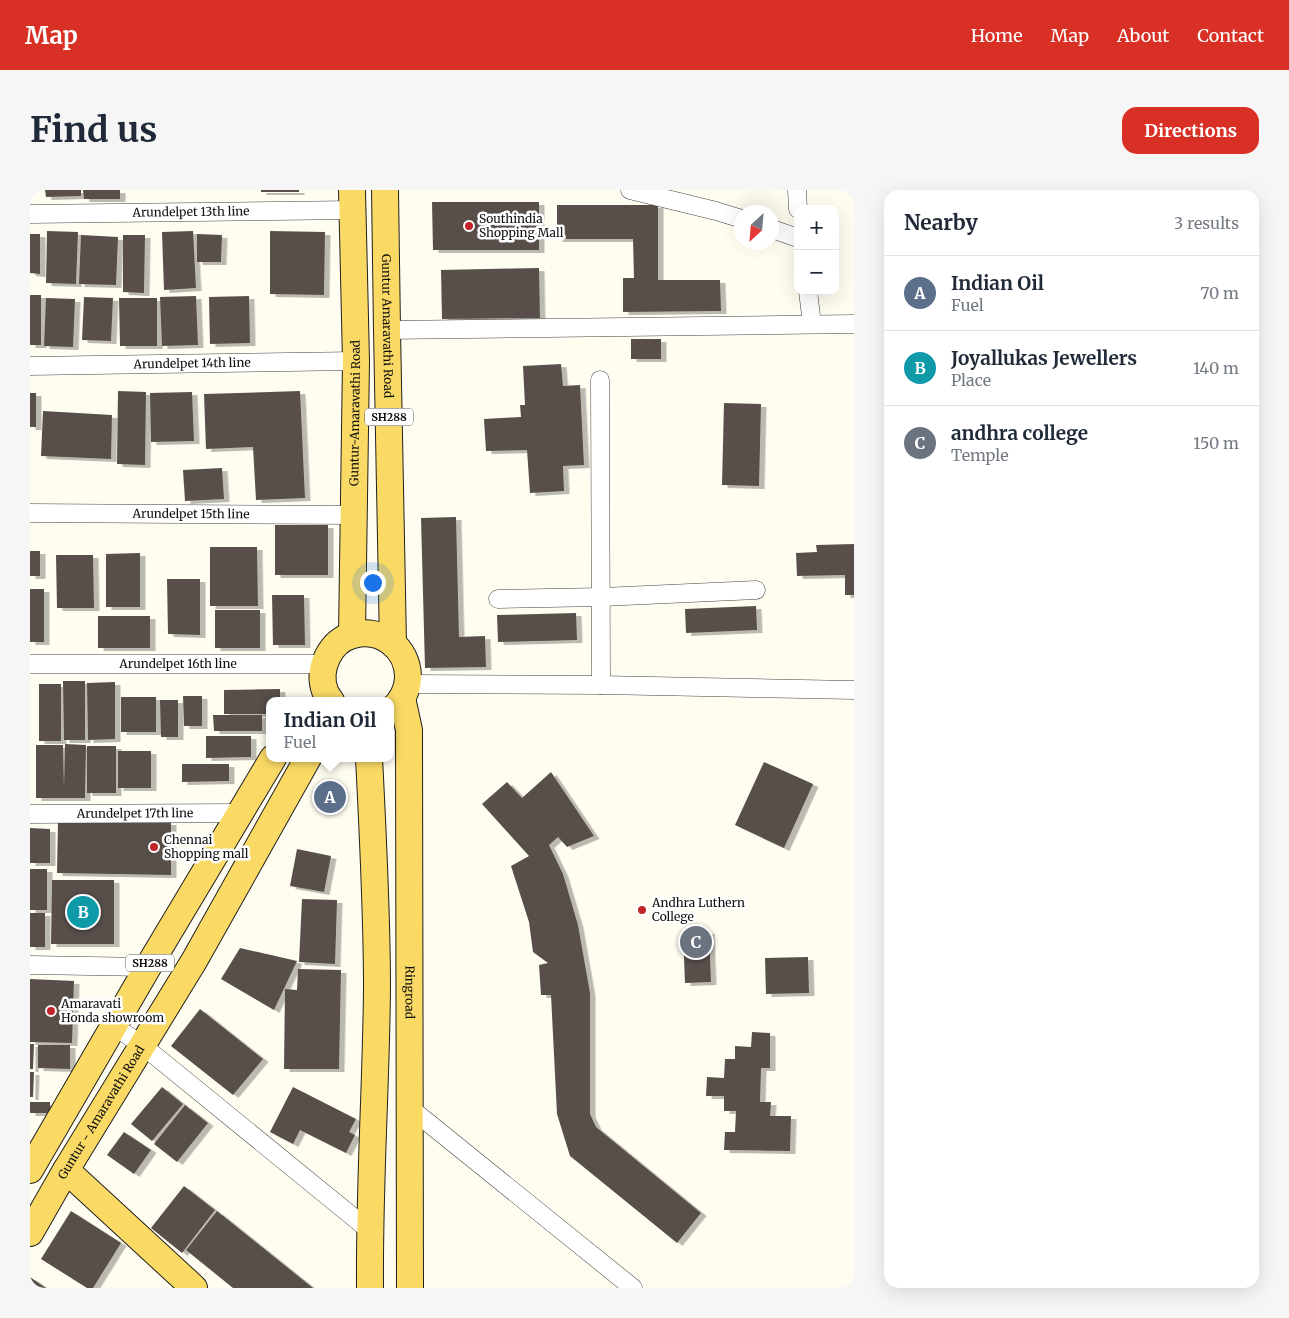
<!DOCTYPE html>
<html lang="en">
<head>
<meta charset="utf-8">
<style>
  body { margin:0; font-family:Merriweather,serif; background:#f6f6f7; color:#1f2937 }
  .controls { position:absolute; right:15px; top:15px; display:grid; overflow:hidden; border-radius:10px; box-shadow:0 5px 20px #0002 }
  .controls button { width:45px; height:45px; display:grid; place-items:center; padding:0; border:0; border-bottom:1px solid #e0e1e3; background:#fff; color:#1f2937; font:25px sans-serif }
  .compass { position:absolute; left:704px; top:15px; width:45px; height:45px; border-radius:50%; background:#fff; box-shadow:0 5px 20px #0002; rotate:206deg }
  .you { position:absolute; left:342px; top:392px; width:18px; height:18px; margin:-12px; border:4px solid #fff; border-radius:50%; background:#1a73e8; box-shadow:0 0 0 8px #1a73e833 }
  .badge { display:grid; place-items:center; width:32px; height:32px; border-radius:50%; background:#d93025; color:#fff; font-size:16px; font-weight:700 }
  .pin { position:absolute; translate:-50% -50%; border:2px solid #fff; box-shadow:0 1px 5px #0006 }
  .popup { position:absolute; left:236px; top:507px; width:128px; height:65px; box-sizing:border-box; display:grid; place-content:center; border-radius:10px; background:#fff; filter:drop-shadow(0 1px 4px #0005); font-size:16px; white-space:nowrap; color:#747a83 }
  .popup b { font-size:19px; color:#1f2937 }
  .popup::after { content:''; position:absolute; left:50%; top:100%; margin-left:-10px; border:10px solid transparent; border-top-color:#fff }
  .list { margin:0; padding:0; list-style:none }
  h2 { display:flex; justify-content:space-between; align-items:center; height:65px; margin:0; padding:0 20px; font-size:21px }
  h2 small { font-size:16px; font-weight:400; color:#747a83 }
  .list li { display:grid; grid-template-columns:32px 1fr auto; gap:15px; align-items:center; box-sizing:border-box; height:75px; padding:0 20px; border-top:1px solid #e0e1e3 }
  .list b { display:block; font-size:19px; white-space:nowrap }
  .list p { margin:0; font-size:16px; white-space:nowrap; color:#747a83 }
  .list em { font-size:16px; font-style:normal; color:#747a83 }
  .map { position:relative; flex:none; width:824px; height:1098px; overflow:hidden; border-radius:15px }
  header { display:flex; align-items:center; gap:30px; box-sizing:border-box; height:70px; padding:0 25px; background:#d93025; color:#fff }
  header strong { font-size:24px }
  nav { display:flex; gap:28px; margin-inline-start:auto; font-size:18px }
  .intro { display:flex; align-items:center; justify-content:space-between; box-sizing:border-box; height:120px; padding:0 30px }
  h1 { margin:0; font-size:35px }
  .button { padding:12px 22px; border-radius:15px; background:#d93025; color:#fff; font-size:18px; font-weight:700 }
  main { display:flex; gap:30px; padding:0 30px }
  aside { flex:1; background:#fff; border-radius:15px; box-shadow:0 5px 20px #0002 }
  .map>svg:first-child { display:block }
  .building { fill:#58504b; filter:url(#shadow) }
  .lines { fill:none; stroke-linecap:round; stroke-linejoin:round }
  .minor-casing { stroke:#424242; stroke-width:19 }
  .primary-casing { stroke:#202020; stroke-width:28 }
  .minor { stroke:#fff; stroke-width:18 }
  .primary { stroke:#fada65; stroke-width:26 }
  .poi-dot { fill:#c12428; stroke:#fff; stroke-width:2 }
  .labels { text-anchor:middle; stroke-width:5; stroke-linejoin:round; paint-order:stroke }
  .shield { fill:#fff; stroke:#575757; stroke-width:1 }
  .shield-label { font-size:11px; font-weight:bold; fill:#0f0f0f }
  .street-label { font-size:12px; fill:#0f0f0f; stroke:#fff }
  .poi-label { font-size:12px; fill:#0f0f0f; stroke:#fff; text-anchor:start }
</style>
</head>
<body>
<header>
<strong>Map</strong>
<nav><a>Home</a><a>Map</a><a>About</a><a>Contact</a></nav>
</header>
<div class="intro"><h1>Find us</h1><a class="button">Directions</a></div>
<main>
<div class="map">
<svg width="824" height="1098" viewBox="0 0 824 1098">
  <defs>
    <filter id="shadow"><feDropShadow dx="5.5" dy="3" stdDeviation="0" flood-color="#0004"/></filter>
  </defs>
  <rect width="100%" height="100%" fill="#fffcf0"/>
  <!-- building -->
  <g class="building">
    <polygon points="15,0 51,0 51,6 16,7"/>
    <polygon points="53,0 90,0 90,9 54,9"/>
    <rect x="231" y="0" width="38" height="2"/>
    <polygon points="402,12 509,12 509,60 403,60"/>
    <polygon points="527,15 628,15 628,90 690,90 691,121 593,122 593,88 604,88 603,49 527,49"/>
    <polygon points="17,41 48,42 46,94 16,93"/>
    <polygon points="163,41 166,98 134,100 132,42"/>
    <polygon points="240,41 295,42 294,105 240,104"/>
    <polygon points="0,44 10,44 10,84 0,83"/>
    <polygon points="167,44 192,45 191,72 167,72"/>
    <polygon points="51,45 88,47 86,95 49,94"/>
    <polygon points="93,45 115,45 114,103 93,102"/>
    <polygon points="509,78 510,128 412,129 411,80"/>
    <rect x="0" y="105" width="11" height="50"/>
    <polygon points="166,106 168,155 132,156 130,107"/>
    <polygon points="219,106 220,153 180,154 179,107"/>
    <polygon points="54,107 83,108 81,151 52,150"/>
    <polygon points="16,108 45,109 43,157 14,156"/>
    <polygon points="89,108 127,108 127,156 90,156"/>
    <rect x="601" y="149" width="30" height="20"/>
    <polygon points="531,174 533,196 550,195 554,275 533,276 534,301 500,303 497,260 456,261 454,229 491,227 490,215 495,215 493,176"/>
    <polygon points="88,201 116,202 115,275 87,274"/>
    <polygon points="270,201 275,308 226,310 223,257 176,259 174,204"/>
    <polygon points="162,202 164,251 121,252 120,203"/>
    <rect x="0" y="203" width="6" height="34"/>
    <polygon points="694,213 731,214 729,296 692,295"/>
    <polygon points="13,221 82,225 81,269 11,266"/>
    <polygon points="192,278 194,309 155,311 153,280"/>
    <polygon points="426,327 429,447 455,446 456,477 395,478 391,328"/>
    <rect x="245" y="335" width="53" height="50"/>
    <polygon points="824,354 824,405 815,405 815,385 767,386 766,363 787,362 786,355"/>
    <polygon points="180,357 227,357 228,416 180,416"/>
    <rect x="0" y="361" width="10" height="25"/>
    <polygon points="110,363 110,417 76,417 76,364"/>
    <polygon points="26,365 63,365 64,418 27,418"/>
    <polygon points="137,389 170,389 170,445 138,444"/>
    <rect x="0" y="399" width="14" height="53"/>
    <polygon points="242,405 274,405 275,455 243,455"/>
    <polygon points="726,416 727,440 656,443 655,419"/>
    <rect x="185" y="420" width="45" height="38"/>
    <polygon points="546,423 547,450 468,452 467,425"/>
    <rect x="68" y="426" width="52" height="32"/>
    <polygon points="33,491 55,491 55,550 34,550"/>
    <polygon points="85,492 85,549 58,550 57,493"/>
    <rect x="9" y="494" width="22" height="57"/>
    <polygon points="250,499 250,511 240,511 240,524 194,524 194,500"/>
    <polygon points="153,506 172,506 172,536 154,536"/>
    <rect x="91" y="507" width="35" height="35"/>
    <polygon points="130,510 148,510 148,547 131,547"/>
    <polygon points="183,525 232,525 232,541 184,541"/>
    <polygon points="176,546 221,546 221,567 176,568"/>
    <polygon points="35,554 56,555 55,608 6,608 6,555 33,555 34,598"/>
    <rect x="57" y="556" width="29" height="47"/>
    <rect x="88" y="561" width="33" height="37"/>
    <polygon points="734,572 783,594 754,658 705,635"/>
    <polygon points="152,574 199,574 199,591 152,592"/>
    <polygon points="521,582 564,646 537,657 528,647 519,655 533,684 548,735 560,803 560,924 566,937 671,1023 647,1053 540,966 527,924 521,805 511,805 509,775 518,773 503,762 499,732 481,676 499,666 452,614 477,592 492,608"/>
    <polygon points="28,631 141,632 141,685 27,683"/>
    <polygon points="0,638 20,639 20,673 0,673"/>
    <polygon points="267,659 301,666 294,702 260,696"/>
    <rect x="0" y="679" width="17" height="41"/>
    <polygon points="22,690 84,690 84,754 21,754"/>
    <polygon points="272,709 307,710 305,774 269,772"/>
    <rect x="0" y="723" width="15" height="34"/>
    <polygon points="679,741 681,792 655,793 653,742"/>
    <polygon points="210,758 267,771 244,820 191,789"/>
    <polygon points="778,767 779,803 736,804 735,768"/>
    <polygon points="268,779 311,780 309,879 254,879 255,799 267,800"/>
    <polygon points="0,789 44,791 42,853 0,852"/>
    <polygon points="170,819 233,869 203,905 141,856"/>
    <polygon points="722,842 740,843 740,878 731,878 730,912 741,912 740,926 761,926 760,961 694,960 695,942 705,942 706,921 694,921 694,906 676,906 677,887 694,888 695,869 705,869 705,856 721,857"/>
    <polygon points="0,854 4,854 3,879 0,879"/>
    <polygon points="8,855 40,855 40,879 8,878"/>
    <polygon points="0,882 4,882 3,907 0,907"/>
    <polygon points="132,897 153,914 122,951 101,934"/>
    <polygon points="263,897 326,929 319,942 325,945 316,963 270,940 263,954 240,942"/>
    <rect x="0" y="912" width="20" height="11"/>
    <polygon points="155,915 178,933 147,972 124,954"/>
    <polygon points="94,942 121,960 104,984 77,965"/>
    <polygon points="154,996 185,1020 152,1063 121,1038"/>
    <polygon points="41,1021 91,1053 63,1098 57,1098 11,1069"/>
    <polygon points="187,1021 283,1098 203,1098 156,1060"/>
    <polygon points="0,1087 16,1098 0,1098"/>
  </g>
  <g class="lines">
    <!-- minor casing -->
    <g class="minor-casing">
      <g id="minor">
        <polyline points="600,0 686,21 712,29"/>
        <polyline points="767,0 768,19"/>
        <path id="s1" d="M0,24L323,20"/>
        <polyline points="742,39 768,48"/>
        <polyline points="778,101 782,134"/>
        <polyline points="357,140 824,134"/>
        <path id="s2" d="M0,176L326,171"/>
        <polyline points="570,190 571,495"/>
        <path id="s3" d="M0,323L324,325"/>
        <polyline points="468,409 572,407 726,400"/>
        <path id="s4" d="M0,474H294"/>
        <polyline points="378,494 571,495 824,500"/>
        <path id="s5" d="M0,624L210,623"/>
        <polyline points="0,775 118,777"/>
        <polyline points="84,836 112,855 339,1040"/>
        <polyline points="380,918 603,1098"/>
      </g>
    </g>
    <!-- primary casing -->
    <g class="primary-casing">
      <g id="primary">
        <path id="s6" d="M355,0L357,140L363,454"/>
        <path id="s7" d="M322,445L326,171L322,0"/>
        <path id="s8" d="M372,508L379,540L380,1098"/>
        <path d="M301,511C299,508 296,504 295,501C287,479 300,451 323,445C351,437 378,458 378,487C378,500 371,513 361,520"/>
        <path d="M339,568C343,645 347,722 347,799C346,899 339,998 340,1098"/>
        <polyline points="0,980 118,777 243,568"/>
        <polyline points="36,980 164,1098"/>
        <path id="s9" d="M0,1043L36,980L164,771L278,568"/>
      </g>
    </g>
    <!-- minor -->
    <use href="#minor" class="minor"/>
    <!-- primary -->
    <use href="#primary" class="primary"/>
  </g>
  <!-- markers -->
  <g class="poi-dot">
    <circle cx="439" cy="36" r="5"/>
    <circle cx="124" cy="657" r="5"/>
    <circle cx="612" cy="720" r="5"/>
    <circle cx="21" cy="821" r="5"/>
  </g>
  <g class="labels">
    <!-- shield labels -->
    <g class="shield">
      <rect x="335" y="218.5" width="48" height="17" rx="4"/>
      <rect x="96" y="764.5" width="48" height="17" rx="4"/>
    </g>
    <g class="shield-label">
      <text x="359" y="231">SH288</text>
      <text x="120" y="777">SH288</text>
    </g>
    <!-- street labels -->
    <g class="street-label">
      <text dy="4" stroke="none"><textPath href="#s1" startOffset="161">Arundelpet 13th line</textPath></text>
      <text dy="4" stroke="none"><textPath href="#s6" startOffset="136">Guntur Amaravathi Road</textPath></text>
      <text dy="4" stroke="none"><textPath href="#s2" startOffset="162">Arundelpet 14th line</textPath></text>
      <text dy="4" stroke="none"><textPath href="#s7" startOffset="222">Guntur-Amaravathi Road</textPath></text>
      <text dy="4" stroke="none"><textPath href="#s3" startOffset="161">Arundelpet 15th line</textPath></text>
      <text dy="4" stroke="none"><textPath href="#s4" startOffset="148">Arundelpet 16th line</textPath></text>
      <text dy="4" stroke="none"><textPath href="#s5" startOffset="105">Arundelpet 17th line</textPath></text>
      <text dy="4" stroke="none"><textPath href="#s8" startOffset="295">Ringroad</textPath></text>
      <text dy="4" stroke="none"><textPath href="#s9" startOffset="140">Guntur - Amaravathi Road</textPath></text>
    </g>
    <!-- poi labels -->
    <g class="poi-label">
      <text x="449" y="33">Southindia<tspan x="449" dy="14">Shopping Mall</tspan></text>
      <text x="134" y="654">Chennai<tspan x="134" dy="14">Shopping mall</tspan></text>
      <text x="622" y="717">Andhra Luthern<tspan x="622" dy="14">College</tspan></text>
      <text x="31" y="818">Amaravati<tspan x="31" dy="14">Honda showroom</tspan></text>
    </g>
  </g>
</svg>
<div class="controls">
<button>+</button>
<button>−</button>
</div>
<svg class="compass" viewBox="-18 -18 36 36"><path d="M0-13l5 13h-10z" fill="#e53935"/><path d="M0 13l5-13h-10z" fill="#747a83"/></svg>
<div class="you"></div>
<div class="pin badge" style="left:300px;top:607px;background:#5c6f8a">A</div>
<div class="popup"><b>Indian Oil</b>Fuel</div>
<div class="pin badge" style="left:53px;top:722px;background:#0f9aa8">B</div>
<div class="pin badge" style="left:666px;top:752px;background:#6b7280">C</div>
</div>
<aside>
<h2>Nearby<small>3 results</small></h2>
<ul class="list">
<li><span class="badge" style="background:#5c6f8a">A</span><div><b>Indian Oil</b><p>Fuel</p></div><em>70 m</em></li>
<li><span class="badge" style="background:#0f9aa8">B</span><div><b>Joyallukas Jewellers</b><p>Place</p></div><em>140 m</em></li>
<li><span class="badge" style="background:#6b7280">C</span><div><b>andhra college</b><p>Temple</p></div><em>150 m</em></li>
</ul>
</aside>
</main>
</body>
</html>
